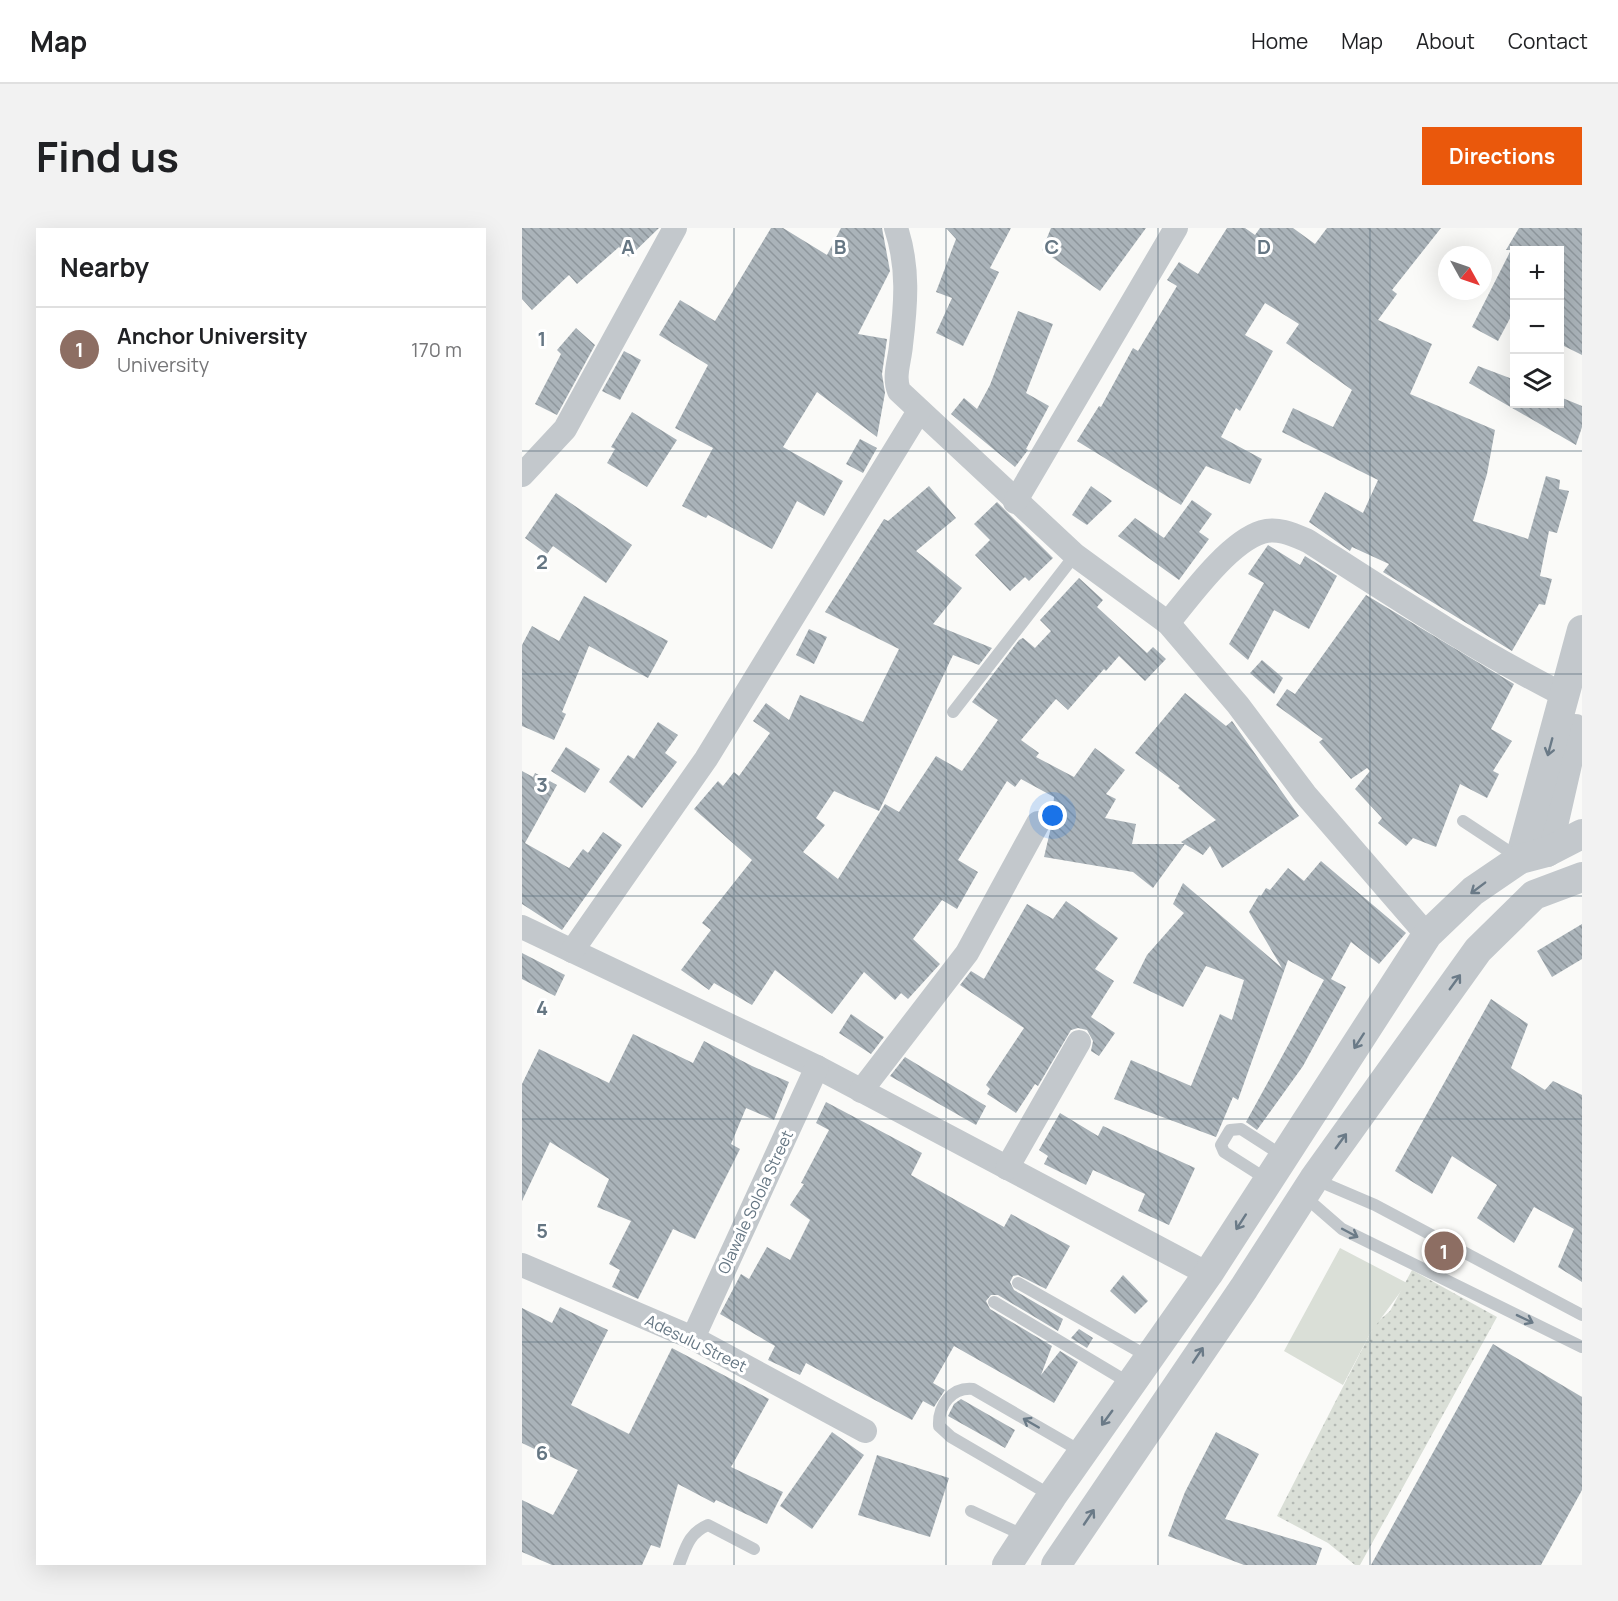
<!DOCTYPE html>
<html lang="en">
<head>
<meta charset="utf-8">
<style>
  body { margin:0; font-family:Manrope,sans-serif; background:#f2f2f2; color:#202124 }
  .controls { position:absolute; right:18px; top:18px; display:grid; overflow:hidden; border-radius:0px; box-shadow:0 6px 24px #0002 }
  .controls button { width:54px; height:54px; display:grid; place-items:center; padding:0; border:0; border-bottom:2px solid #e0e0e0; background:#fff; color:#202124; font:30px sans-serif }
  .compass { position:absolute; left:916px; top:18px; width:54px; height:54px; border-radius:50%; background:#fff; box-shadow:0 6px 24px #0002; rotate:130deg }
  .you { position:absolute; left:531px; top:588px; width:21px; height:21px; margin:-15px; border:4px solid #fff; border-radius:50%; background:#1a73e8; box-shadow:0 0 0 9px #1a73e833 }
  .badge { display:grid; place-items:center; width:39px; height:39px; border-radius:50%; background:#ea580c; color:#fff; font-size:20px; font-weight:700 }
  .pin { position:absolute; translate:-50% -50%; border:3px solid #fff; box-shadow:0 2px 6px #0006 }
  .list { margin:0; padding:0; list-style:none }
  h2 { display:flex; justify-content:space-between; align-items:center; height:78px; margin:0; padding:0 24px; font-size:26px }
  h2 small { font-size:20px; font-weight:400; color:#757577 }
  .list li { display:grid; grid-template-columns:39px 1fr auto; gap:18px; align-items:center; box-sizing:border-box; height:84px; padding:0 24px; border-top:2px solid #e0e0e0 }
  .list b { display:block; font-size:22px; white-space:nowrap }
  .list p { margin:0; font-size:20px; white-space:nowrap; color:#757577 }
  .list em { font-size:20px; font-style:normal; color:#757577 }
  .icon { flex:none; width:33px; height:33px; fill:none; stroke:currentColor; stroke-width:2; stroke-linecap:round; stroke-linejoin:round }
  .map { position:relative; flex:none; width:1060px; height:1337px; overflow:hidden; border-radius:0px }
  header { display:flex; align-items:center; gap:36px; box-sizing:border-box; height:84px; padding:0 30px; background:#fff; border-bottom:2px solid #e0e0e0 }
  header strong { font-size:28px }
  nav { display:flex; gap:33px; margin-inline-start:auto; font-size:21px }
  .intro { display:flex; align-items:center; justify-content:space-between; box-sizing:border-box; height:144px; padding:0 36px }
  h1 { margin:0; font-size:42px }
  .button { padding:15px 27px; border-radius:0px; background:#ea580c; color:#fff; font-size:21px; font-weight:700 }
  main { display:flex; gap:36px; padding:0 36px }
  aside { flex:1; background:#fff; border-radius:0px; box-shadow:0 6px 24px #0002 }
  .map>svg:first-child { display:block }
  .grass { fill:url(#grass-dots) }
  .garden { fill:#dadfd7 }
  .building { fill:url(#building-back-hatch) }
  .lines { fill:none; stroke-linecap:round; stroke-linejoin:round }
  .service { stroke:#c3c8cc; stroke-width:12 }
  .minor { stroke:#c3c8cc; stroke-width:24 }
  .tertiary { stroke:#c3c8cc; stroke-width:30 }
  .oneway { stroke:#6a7a87 }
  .grid { fill:none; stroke:#657683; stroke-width:1.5; stroke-opacity:0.55 }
  .labels { text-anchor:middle; stroke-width:6; stroke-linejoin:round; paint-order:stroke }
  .street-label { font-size:16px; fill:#657683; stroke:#fff }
  .grid-label { font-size:20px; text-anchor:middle; font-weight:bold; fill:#657683; stroke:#fff; stroke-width:6; stroke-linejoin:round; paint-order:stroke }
</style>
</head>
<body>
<header>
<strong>Map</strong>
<nav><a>Home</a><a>Map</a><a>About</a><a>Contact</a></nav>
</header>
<div class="intro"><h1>Find us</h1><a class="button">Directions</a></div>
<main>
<aside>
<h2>Nearby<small></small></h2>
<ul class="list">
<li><span class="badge" style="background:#8d6e63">1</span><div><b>Anchor University</b><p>University</p></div><em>170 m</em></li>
</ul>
</aside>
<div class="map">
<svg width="1060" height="1337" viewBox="0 0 1060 1337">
  <defs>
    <pattern id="grass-dots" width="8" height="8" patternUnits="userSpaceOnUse" patternTransform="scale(1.5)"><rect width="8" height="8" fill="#dadfd7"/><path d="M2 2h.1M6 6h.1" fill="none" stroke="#b4b9b4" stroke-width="1.8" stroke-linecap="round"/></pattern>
    <pattern id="building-back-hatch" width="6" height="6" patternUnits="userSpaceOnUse" patternTransform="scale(1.5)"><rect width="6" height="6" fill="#aab3b9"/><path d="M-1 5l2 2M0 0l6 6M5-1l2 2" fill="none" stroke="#8e969c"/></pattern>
  </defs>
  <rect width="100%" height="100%" fill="#fafaf8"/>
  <!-- grass -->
  <polygon class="grass" points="890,1042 975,1089 838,1337 833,1337 806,1315 755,1288 853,1096 868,1083"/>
  <!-- garden -->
  <polygon class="garden" points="818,1020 885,1055 849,1104 821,1157 762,1123"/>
  <!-- building -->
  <g class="building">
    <polygon points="0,0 137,0 107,29 97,19 55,56 47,47 10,82 0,71"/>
    <polygon points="249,0 261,0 305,27 319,0 360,0 368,43 336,106 365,111 360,146 363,165 355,209 295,164 261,219 321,253 302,288 275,273 250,321 186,287 184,290 160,278 191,220 153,200 186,137 137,107 158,72 193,93"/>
    <polygon points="424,0 489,0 468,40 477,44 441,118 414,105 430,70 414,64 434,11"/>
    <polygon points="529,0 624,0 578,63 520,22"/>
    <polygon points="705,0 723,0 733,7 738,0 771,0 793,16 805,0 919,0 870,62 875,66 856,92 910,116 888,166 973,202 965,246 951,293 1006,311 1024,248 1038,252 1037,261 1047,263 1035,305 1027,303 1018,348 1030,351 1023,377 1017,376 990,423 861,344 867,336 830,319 828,323 787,294 803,264 841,285 856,252 760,204 771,180 811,199 830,162 764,115 777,96 743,75 723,107 751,123 718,183 714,180 699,209 740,231 728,256 684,238 659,277 555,213 577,178 579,179 611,120 616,123 655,58 645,52 657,34 676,46"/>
    <polygon points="997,0 1060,0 1060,127 1038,116 1038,22 993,22 993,81 976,113 950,99 989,22 984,22"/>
    <polygon points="496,83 531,96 504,165 527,178 504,221 506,222 493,239 429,186 442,170 455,181 468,157"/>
    <polygon points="54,100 73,117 35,187 13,176 39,126 35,122"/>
    <polygon points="102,123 119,132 98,172 80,163"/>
    <polygon points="956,138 993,152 993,176 1038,176 1038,169 1060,178 1060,199 1054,217 947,155"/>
    <polygon points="110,184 155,212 125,259 85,235 93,221 89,219"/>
    <polygon points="338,211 355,220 341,245 324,236"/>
    <polygon points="407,258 434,290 394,323 440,360 411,396 470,420 457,437 431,427 357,583 312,563 294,590 303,597 281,624 316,651 363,576 377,584 414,528 440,543 476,492 450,474 497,412 501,410 513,420 529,403 518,392 557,350 581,372 575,379 625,425 631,419 644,431 623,453 597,428 584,443 582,441 546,482 534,471 499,512 517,525 514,529 552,549 573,520 603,542 584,566 594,571 583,590 614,596 610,616 663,616 631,660 611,644 522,629 530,595 532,569 499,551 493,559 485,553 436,632 456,644 435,681 420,672 391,711 418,736 386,771 379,765 373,772 342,744 310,786 253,742 230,777 192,755 187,762 159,742 189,702 180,695 230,632 172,581 196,553 201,558 212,544 217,548 248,505 231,493 244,475 267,492 278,467 341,494 377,421 303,384 362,291 366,293"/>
    <polygon points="569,258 590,273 565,297 550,287"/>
    <polygon points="34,265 110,317 84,355 31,318 25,326 3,310"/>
    <polygon points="670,272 690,286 677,304 687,311 657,352 596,308 613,290 642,310"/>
    <polygon points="475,274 531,330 507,353 503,349 488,363 453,327 468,312 452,296"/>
    <polygon points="746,317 778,337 783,328 815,348 787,401 752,382 726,432 707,416 742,355 726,346"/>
    <polygon points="844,367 992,456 969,501 990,513 971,543 977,546 965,570 938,556 914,619 891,610 884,618 856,595 860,590 833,561 848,543 845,540 829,551 797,514 801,511 754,477 765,461 773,466"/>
    <polygon points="62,368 146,413 126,450 67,418 40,484 44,486 32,512 0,498 0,417 10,398 37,413"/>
    <polygon points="287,401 305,409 292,436 274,427"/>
    <polygon points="740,432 761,450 752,466 728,445"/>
    <polygon points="663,465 704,498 710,493 777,588 700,640 688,618 681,627 659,614 694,592 656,560 658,558 613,525"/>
    <polygon points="136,494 156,507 143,525 155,534 120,580 87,554 106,527 112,531"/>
    <polygon points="44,519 78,541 63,565 29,543"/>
    <polygon points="0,543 11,549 13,545 35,557 3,615 47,640 61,621 66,625 81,604 100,617 40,702 0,676"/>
    <polygon points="799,633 884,705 857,736 829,714 809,751 824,759 781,838 735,902 724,894 802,752 766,732 716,872 711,869 694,909 592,871 609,832 669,858 698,786 710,792 722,752 684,738 661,779 611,755 625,727 662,685 651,676 661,655 760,740 727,684 737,667 739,668 744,660 748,662 766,640 782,653"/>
    <polygon points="544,673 596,710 573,741 592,753 569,789 593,805 577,828 569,823 571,813 565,802 556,800 549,802 516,858 513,856 494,885 465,866 468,861 464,857 502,800 438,757 449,743 462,751 505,676 531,691"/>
    <polygon points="1060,696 1060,731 1030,749 1015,723"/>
    <polygon points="0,725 43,747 33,768 0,751"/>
    <polygon points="969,771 1006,796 989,840 1023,862 1031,853 1060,867 1060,1054 1036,1039 1052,1001 1012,979 992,1015 955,990 975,957 930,928 910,966 873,943"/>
    <polygon points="329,786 362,809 349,826 317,805"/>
    <polygon points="111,806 171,835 182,813 230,838 267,854 252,892 224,880 209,916 218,921 173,1011 151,1001 116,1071 90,1059 98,1042 87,1036 109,993 75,979 87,951 28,914 0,973 0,856 17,821 87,855"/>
    <polygon points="383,829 464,878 454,897 368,848"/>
    <polygon points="304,874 400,925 389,947 482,999 489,986 548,1018 524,1061 496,1047 491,1048 488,1054 492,1062 541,1091 536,1103 476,1067 469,1067 464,1073 468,1081 530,1118 519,1147 538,1123 556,1134 532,1175 432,1118 411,1155 423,1162 412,1179 401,1173 390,1192 284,1135 278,1147 246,1132 253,1118 198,1086 219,1046 227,1051 245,1019 268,1032 288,992 268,977 282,956 279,955 307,902 294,895"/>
    <polygon points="538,885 576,908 581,898 673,940 647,997 616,983 623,966 571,942 564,957 522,936 526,928 517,922"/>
    <polygon points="601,1047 626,1073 613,1086 588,1063"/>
    <polygon points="38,1079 86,1102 49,1177 107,1206 150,1120 247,1171 209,1239 261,1264 245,1296 194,1272 192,1275 156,1256 138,1320 129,1317 120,1337 30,1337 0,1324 0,1272 31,1287 56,1242 0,1215 0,1080 30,1095"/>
    <polygon points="557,1101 571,1110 565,1120 549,1110"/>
    <polygon points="971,1116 1060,1169 1060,1262 1019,1337 849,1337"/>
    <polygon points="439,1171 493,1202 483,1220 426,1188 432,1176"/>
    <polygon points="310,1204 342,1227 290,1301 258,1278"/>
    <polygon points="694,1204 737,1226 703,1291 800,1320 794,1337 722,1337 646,1308 663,1264"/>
    <polygon points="355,1227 427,1250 408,1309 336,1287"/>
  </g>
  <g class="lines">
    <!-- service -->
    <g class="service">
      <polyline points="431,484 553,327"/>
      <polyline points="941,593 997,630"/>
      <polyline points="792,951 853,977 1060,1087"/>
      <polyline points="746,952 702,924 699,917 708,902 719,901 761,928"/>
      <polyline points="782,968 820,1001 1060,1119"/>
      <polyline points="496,1055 627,1129"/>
      <polyline points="472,1074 609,1156"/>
      <path d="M530,1268L429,1209L417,1198C416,1177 430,1159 451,1161L560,1224"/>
      <polyline points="449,1283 503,1308"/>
      <path d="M157,1337C164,1319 167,1305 186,1297L232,1321"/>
    </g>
    <!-- minor -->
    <g class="minor">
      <path d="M374,0C387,39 384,76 379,117C378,132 371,148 377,163L553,327L646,395L716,477L783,566L905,707"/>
      <polyline points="0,247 43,201 153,0"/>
      <polyline points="493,274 654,0"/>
      <path d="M646,395C668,368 707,314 740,304C756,299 772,307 786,313C870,367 953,422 1042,467"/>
      <polyline points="0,699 295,839 686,1046"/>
      <polyline points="50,723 184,531 397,183"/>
      <polyline points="339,863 445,725 516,595"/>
      <polyline points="485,940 557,814"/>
      <polyline points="0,1037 171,1110 343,1203"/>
      <polyline points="171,1110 295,839"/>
    </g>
    <!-- tertiary -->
    <g class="tertiary">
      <polyline points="1025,624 1053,501"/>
      <polyline points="998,631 1060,402"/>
      <polyline points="485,1337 530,1268 686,1046 905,707 951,663 998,631 1025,624 1060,606"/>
      <polyline points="534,1337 722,1060 792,951 956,722 1012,667 1060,649"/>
    </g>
  </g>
  <!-- one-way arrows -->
  <defs><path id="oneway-shaft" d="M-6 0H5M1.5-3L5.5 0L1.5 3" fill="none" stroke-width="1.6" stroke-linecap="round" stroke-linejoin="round" transform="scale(1.5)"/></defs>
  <g class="oneway">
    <use href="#oneway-shaft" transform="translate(1028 519) rotate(105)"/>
    <use href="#oneway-shaft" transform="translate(956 660) rotate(143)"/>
    <use href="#oneway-shaft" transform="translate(933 754) rotate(-54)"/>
    <use href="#oneway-shaft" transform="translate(837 813) rotate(123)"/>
    <use href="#oneway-shaft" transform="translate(819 913) rotate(-54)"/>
    <use href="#oneway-shaft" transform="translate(719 994) rotate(123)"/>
    <use href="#oneway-shaft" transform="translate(828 1005) rotate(28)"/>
    <use href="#oneway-shaft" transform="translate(1003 1091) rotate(26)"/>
    <use href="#oneway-shaft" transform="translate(676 1127) rotate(-56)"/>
    <use href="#oneway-shaft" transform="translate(585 1190) rotate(126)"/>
    <use href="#oneway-shaft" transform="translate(509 1195) rotate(-150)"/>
    <use href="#oneway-shaft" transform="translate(567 1289) rotate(-56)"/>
  </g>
  <!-- grid -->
  <path class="grid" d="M212,0V1337M424,0V1337M636,0V1337M848,0V1337M0,223H1060M0,446H1060M0,668H1060M0,891H1060M0,1114H1060"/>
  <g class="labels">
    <!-- street labels -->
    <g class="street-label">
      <text transform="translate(233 974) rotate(-65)" y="6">Olawale Solola Street</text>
      <text transform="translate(174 1115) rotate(26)" y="6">Adesulu Street</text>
    </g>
  </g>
  <g class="grid-label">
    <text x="106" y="26">A</text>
    <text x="318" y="26">B</text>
    <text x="530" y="26">C</text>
    <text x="742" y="26">D</text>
    <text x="20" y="118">1</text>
    <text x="20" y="341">2</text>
    <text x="20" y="564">3</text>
    <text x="20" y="787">4</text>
    <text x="20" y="1010">5</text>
    <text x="20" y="1232">6</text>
  </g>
</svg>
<div class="controls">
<button>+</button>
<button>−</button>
<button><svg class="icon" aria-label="layers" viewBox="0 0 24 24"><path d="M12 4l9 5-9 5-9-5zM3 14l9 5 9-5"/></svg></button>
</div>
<svg class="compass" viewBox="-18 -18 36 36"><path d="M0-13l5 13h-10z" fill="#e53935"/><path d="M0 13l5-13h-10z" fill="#757577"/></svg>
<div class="you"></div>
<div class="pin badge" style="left:922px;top:1023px;background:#8d6e63">1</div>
</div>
</main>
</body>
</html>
